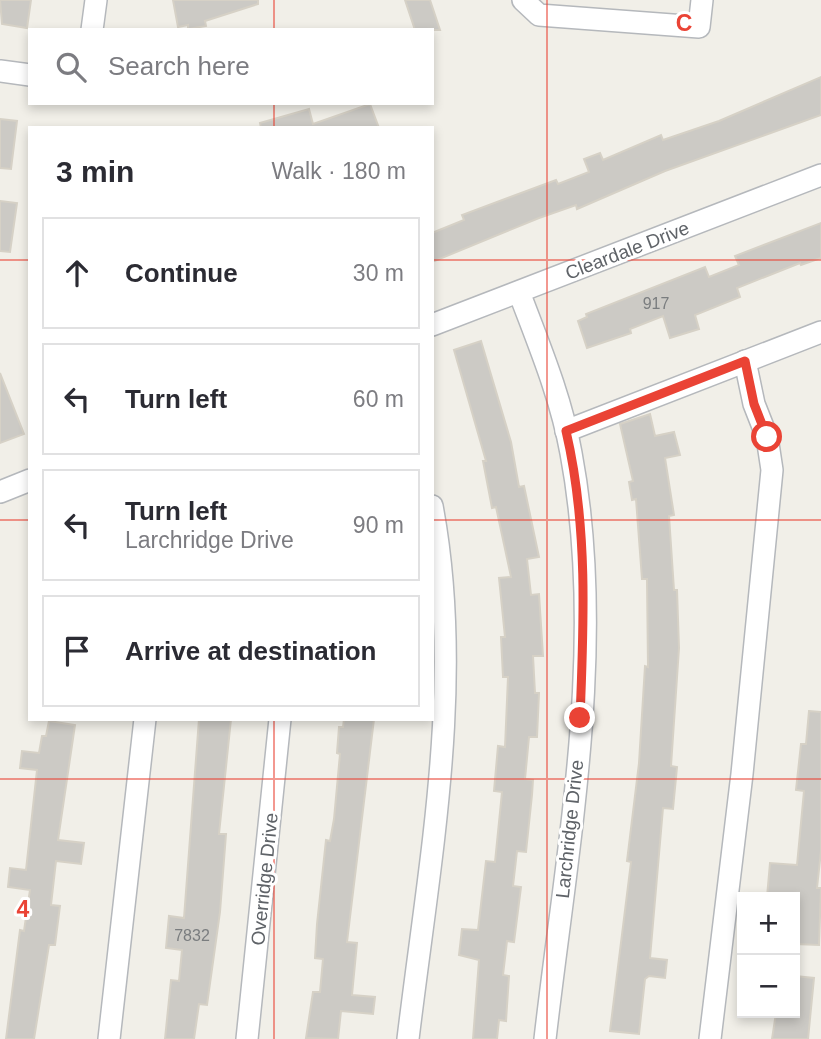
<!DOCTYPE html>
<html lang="en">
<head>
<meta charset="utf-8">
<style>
  body { margin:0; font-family:Helvetica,sans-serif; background:#f2f2f3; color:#2b2b33 }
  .controls { position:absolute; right:21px; bottom:21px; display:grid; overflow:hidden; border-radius:0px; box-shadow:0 4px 10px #0003 }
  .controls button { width:63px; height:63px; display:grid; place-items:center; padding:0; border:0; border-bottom:2px solid #e1e1e2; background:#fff; color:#2b2b33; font:35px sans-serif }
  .stop { position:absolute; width:21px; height:21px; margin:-16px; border:5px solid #ea4335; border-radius:50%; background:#fff }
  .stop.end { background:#ea4335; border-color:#fff; box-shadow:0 2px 7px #0008 }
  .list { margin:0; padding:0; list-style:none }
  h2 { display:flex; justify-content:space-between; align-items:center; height:91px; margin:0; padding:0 28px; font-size:30px }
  h2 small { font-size:23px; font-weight:400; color:#7c7c81 }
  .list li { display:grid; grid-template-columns:46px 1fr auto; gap:21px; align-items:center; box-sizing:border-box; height:112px; margin:0 14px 14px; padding:0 14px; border:2px solid #e1e1e2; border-radius:0px }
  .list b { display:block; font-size:26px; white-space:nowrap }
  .list p { margin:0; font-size:23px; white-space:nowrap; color:#7c7c81 }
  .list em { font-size:23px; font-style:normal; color:#7c7c81 }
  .icon { flex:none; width:38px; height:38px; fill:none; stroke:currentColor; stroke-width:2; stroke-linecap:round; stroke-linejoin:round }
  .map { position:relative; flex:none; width:821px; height:1039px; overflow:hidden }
  .search { position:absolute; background:#fff; box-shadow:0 4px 10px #0003; left:28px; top:28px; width:406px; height:77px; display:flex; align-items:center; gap:18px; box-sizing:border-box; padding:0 24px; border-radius:0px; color:#7c7c81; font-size:26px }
  .panel { position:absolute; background:#fff; box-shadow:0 4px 10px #0003; left:28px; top:126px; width:406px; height:595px; border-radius:0px }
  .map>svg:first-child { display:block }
  .building { fill:#cccac5; stroke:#d6d1c6; stroke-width:2 }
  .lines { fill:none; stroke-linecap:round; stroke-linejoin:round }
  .minor-casing { stroke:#b5b8bc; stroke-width:24 }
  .minor { stroke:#fff; stroke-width:21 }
  .route { stroke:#ea4335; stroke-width:9 }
  .grid { fill:none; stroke:#ea4335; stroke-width:2; stroke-opacity:0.55 }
  .labels { text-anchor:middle; stroke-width:6; stroke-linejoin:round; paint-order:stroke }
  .number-label { font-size:16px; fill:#7a7d7f }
  .street-label { font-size:19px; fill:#5f6368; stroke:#fff }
  .grid-label { font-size:23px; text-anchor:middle; font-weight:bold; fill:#ea4335; stroke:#fff; stroke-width:6; stroke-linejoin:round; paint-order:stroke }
</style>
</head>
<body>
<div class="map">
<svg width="821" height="1039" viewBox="0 0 821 1039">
  <rect width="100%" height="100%" fill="#f1efe8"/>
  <!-- building -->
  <g class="building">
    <polygon points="0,0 31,0 27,28 2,24"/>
    <polygon points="173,0 258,0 258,4 205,21 206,26 188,29 188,25 178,27"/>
    <polygon points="405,0 430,0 440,30 415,30"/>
    <polygon points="821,77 821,115 665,171 577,209 576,205 539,218 432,262 432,233 464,220 462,215 556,180 558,184 589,172 584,159 600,153 603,160 661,135 663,140 719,121"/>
    <polygon points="370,104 379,128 261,128 260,123 309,109 313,124"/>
    <polygon points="0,119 17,121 11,169 0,168"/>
    <polygon points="0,201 17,203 10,252 0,251"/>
    <polygon points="821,223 821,258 801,265 800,263 737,288 740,297 695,315 699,329 670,338 663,316 630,329 631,333 587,348 578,321 587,317 586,314 705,267 709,277 739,265 735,256"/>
    <polygon points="481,341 511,442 519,487 524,486 539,557 527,559 531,595 539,594 543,656 533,656 535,693 539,693 537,737 529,737 525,779 533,780 532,795 526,852 517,851 513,886 521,887 514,942 507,941 503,975 509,976 506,1021 499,1020 497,1039 473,1039 479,960 459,955 462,929 478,930 486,861 495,862 502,792 494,791 498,746 505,747 508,677 503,677 501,637 505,637 499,578 511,577 496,507 492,508 483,461 486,461 454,350"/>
    <polygon points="0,373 24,434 0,443"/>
    <polygon points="650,414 655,436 674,432 680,455 665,458 674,515 669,516 674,590 677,590 679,648 671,766 677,767 673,809 663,808 650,958 667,960 665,978 649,976 645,979 639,1034 610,1031 631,862 627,861 639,763 645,666 648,667 647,579 642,579 636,499 632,500 629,482 633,481 620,424"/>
    <polygon points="809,711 821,712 821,851 817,888 821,888 819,945 795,944 795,897 767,897 770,863 797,865 804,791 796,790 801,744 806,744"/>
    <polygon points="199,719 231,719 219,834 226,834 220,912 207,1005 199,1004 194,1039 165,1039 171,980 179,981 182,950 166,948 169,916 184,918"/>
    <polygon points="344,719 374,719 347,942 357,943 352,995 375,997 373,1014 341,1011 338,1039 306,1038 313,992 320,992 323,959 315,958 317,924 326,840 330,841 334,819 340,754 337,753 339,727 343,727"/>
    <polygon points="49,721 75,725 58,840 84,843 81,864 56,861 51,905 60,906 55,945 49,945 34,1039 6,1039 20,930 24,931 30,890 8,887 10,868 26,870 37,770 20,768 22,751 39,753 42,736 46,736"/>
    <polygon points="795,976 814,978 808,1039 772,1039 776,1013 795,1013"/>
  </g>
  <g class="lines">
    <!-- minor casing -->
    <g class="minor-casing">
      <g id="minor">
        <polyline points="523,0 539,15 699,27 702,0"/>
        <polyline points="92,30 96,0"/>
        <polyline points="0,71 30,75"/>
        <path d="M519,292C539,345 561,397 571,453C607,645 567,847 545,1039"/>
        <polyline points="432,325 821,175"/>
        <polyline points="566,431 821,332"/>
        <polyline points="0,492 30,480"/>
        <polyline points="109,1039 145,719"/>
        <polyline points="247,1039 280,719"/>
        <path d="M408,1039C429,863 465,682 432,506"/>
        <polyline points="710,1039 742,774 772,470 767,437 754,404 745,361"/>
      </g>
    </g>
    <!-- minor -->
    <use href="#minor" class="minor"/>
  </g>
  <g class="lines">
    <!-- route -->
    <path class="route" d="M580,718C584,622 588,525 566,431L745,361L754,404L767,437"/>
  </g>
  <!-- grid -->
  <path class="grid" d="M274,0V30M547,0V1039M274,103V128M0,260H30M432,260H821M0,520H30M432,520H821M274,719V1039M0,779H821"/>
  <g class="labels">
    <!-- number labels -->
    <g class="number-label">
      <text x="656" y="309">917</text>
      <text x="192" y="941">7832</text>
    </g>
    <!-- street labels -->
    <g class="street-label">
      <text transform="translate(627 250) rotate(-21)" y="7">Cleardale Drive</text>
      <text transform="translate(569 829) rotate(-84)" y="7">Larchridge Drive</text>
      <text transform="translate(264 879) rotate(-84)" y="7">Overridge Drive</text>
    </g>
  </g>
  <g class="grid-label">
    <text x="684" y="31">C</text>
    <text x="23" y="917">4</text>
  </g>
</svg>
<div class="controls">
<button>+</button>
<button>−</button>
</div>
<div class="stop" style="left:767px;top:437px"></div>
<div class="stop end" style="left:580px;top:718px"></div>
<div class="search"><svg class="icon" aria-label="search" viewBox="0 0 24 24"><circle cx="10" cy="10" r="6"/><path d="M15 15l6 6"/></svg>Search here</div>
<section class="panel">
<h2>3 min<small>Walk · 180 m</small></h2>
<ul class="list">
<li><svg class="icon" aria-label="ahead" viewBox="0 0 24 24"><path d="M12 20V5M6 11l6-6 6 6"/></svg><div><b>Continue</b></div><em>30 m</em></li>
<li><svg class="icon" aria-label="left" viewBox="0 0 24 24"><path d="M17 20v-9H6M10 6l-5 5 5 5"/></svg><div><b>Turn left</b></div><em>60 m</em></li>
<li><svg class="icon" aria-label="left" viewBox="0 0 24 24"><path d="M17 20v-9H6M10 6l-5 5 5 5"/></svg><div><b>Turn left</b><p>Larchridge Drive</p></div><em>90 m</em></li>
<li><svg class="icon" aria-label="arrive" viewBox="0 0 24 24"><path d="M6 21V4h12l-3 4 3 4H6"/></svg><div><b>Arrive at destination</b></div></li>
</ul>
</section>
</div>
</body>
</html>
